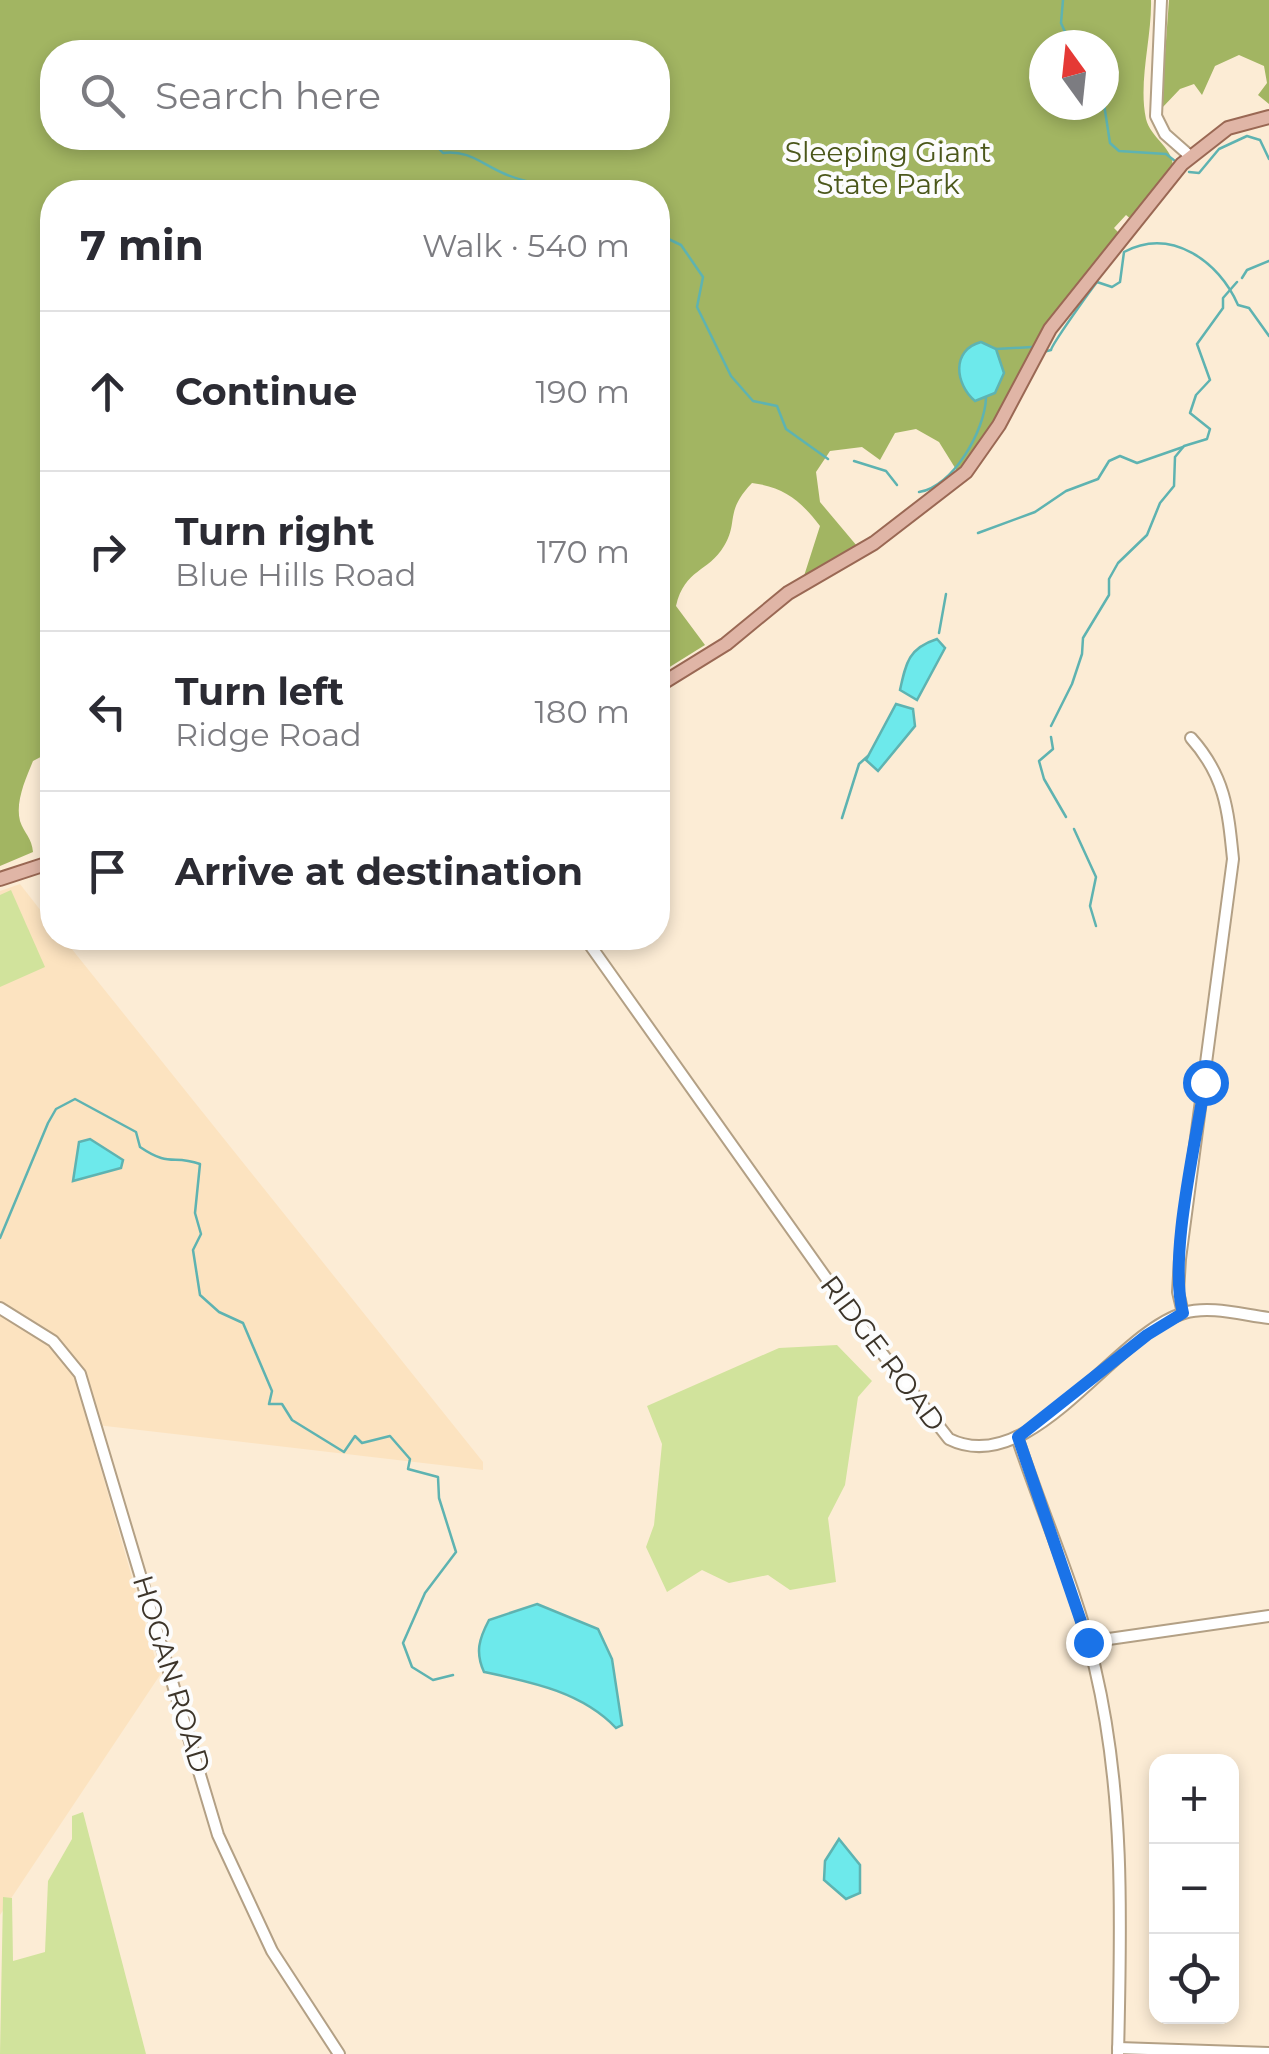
<!DOCTYPE html>
<html lang="en">
<head>
<meta charset="utf-8">
<style>
  body { margin:0; font-family:Montserrat,sans-serif; background:#f2f2f3; color:#2b2b33 }
  .controls { position:absolute; right:30px; bottom:30px; display:grid; overflow:hidden; border-radius:20px; box-shadow:0 5px 15px #0003 }
  .controls button { width:90px; height:90px; display:grid; place-items:center; padding:0; border:0; border-bottom:2px solid #e1e1e2; background:#fff; color:#2b2b33; font:50px sans-serif }
  .compass { position:absolute; left:1029px; top:30px; width:90px; height:90px; border-radius:50%; background:#fff; box-shadow:0 5px 15px #0003; rotate:345deg }
  .stop { position:absolute; width:30px; height:30px; margin:-22px; border:8px solid #1a73e8; border-radius:50%; background:#fff }
  .stop.end { background:#1a73e8; border-color:#fff; box-shadow:0 2px 10px #0008 }
  .list { margin:0; padding:0; list-style:none }
  h2 { display:flex; justify-content:space-between; align-items:center; height:130px; margin:0; padding:0 40px; font-size:42px }
  h2 small { font-size:32px; font-weight:400; color:#7c7c81 }
  .list li { display:grid; grid-template-columns:65px 1fr auto; gap:30px; align-items:center; box-sizing:border-box; height:160px; padding:0 40px; border-top:2px solid #e1e1e2 }
  .list b { display:block; font-size:38px; white-space:nowrap }
  .list p { margin:0; font-size:32px; white-space:nowrap; color:#7c7c81 }
  .list em { font-size:32px; font-style:normal; color:#7c7c81 }
  .icon { flex:none; width:55px; height:55px; fill:none; stroke:currentColor; stroke-width:2; stroke-linecap:round; stroke-linejoin:round }
  .map { position:relative; flex:none; width:1269px; height:2054px; overflow:hidden }
  .search { position:absolute; background:#fff; box-shadow:0 5px 15px #0003; left:40px; top:40px; width:630px; height:110px; display:flex; align-items:center; gap:25px; box-sizing:border-box; padding:0 35px; border-radius:40px; color:#7c7c81; font-size:38px }
  .panel { position:absolute; background:#fff; box-shadow:0 5px 15px #0003; left:40px; top:180px; width:630px; height:770px; border-radius:40px }
  .map>svg:first-child { display:block }
  .built { fill:#fce3c0 }
  .green { fill:#d1e39c }
  .forest { fill:#a2b562; fill-rule:evenodd }
  .water { fill:#6de9eb; stroke:#5eb3b1; stroke-width:2.5 }
  .lines { fill:none; stroke-linecap:round; stroke-linejoin:round }
  .stream { stroke:#5eb3b1; stroke-width:2.5 }
  .minor-casing { stroke:#b3a085; stroke-width:14 }
  .major-casing { stroke:#9a6854; stroke-width:16 }
  .minor { stroke:#fff; stroke-width:10 }
  .major { stroke:#e0b5a6; stroke-width:12 }
  .route { stroke:#1a73e8; stroke-width:12 }
  .labels { text-anchor:middle; stroke-width:8; stroke-linejoin:round; paint-order:stroke }
  .park-label { font-size:28px; fill:#4b571b; stroke:#fcfcfc }
  .street-label { font-size:28px; fill:#3c3429; stroke:#fcfcfc }
</style>
</head>
<body>
<div class="map">
<svg width="1269" height="2054" viewBox="0 0 1269 2054">
  <rect width="100%" height="100%" fill="#fcecd5"/>
  <!-- built -->
  <polygon class="built" points="20,884 52,925 52,938 63,938 483,1462 483,1470 88,1424 160,1675 0,1915 0,891"/>
  <!-- green -->
  <g class="green">
    <polygon points="11,890 45,967 0,987 0,895"/>
    <polygon points="837,1345 872,1381 858,1397 845,1485 828,1518 836,1582 790,1590 768,1575 729,1583 702,1570 667,1592 646,1547 654,1525 662,1444 647,1406 779,1348"/>
    <polygon points="83,1812 146,2054 0,2054 3,1897 12,1898 13,1961 45,1952 48,1881 72,1839 72,1816"/>
  </g>
  <!-- forest -->
  <g class="forest">
    <path d="M0,0H1151C1152,37 1138,82 1146,119C1151,138 1171,146 1173,165L1132,220L1126,215L1114,228L1120,234L1050,320L978,449L957,471L939,442L916,429L895,433L880,460L862,447L830,451L816,472L820,502L857,546L804,576L820,526C800,500 784,487 752,483C724,512 739,522 724,546C708,573 685,568 676,606L705,645L660,673L658,192H52V751L33,761C26,778 15,802 20,821C24,833 32,838 33,852L0,866ZM1044,45H1104V105H1044ZM52,52H658V138H52Z"/>
    <polygon points="1169,0 1269,0 1269,104 1258,95 1267,83 1264,66 1239,55 1215,66 1202,95 1194,84 1180,89 1161,109"/>
  </g>
  <!-- water -->
  <g class="water">
    <path d="M981,342L996,349L1004,373L995,393L975,401C955,384 951,350 981,342Z"/>
    <path d="M937,639L945,648L917,700L900,690C906,662 909,648 937,639Z"/>
    <polygon points="896,704 913,709 915,726 878,771 866,760"/>
    <polygon points="90,1139 123,1160 121,1168 73,1181 79,1142"/>
    <path d="M537,1604L598,1629L612,1659L622,1725L616,1728C582,1692 531,1682 484,1672C475,1652 479,1639 489,1620Z"/>
    <polygon points="839,1839 860,1865 860,1893 846,1899 824,1880 825,1861"/>
  </g>
  <g class="lines">
    <!-- stream -->
    <g class="stream">
      <polyline points="1063,0 1061,23 1071,45"/>
      <polyline points="1104,104 1110,143 1119,151 1166,154 1175,161"/>
      <path d="M429,138L443,153C470,150 481,164 505,174C523,182 542,183 560,192"/>
      <polyline points="1189,172 1199,173 1219,149 1247,136 1260,140 1269,159"/>
      <polyline points="658,234 681,245 703,277 697,307 731,376 753,401 777,406 786,429 828,459"/>
      <polyline points="1242,278 1247,270 1269,261"/>
      <polyline points="996,349 1032,347"/>
      <path d="M1043,352L1051,350C1052,344 1090,291 1097,282L1112,287L1120,282L1124,252C1171,227 1219,261 1238,305L1249,308L1269,336"/>
      <polyline points="854,461 886,471 897,485"/>
      <path d="M919,492C953,487 985,430 986,398"/>
      <polyline points="978,533 1035,512 1066,491 1098,479 1109,461 1120,456 1137,463 1183,447"/>
      <polyline points="939,633 946,594"/>
      <polyline points="1051,726 1072,684 1082,654 1083,638 1109,595 1109,579 1118,563 1147,535 1160,503 1174,486 1175,457 1184,446 1207,439 1210,429 1190,413 1196,395 1210,380 1197,344 1223,308 1223,298 1237,282"/>
      <polyline points="1051,737 1053,749 1039,761 1044,779 1066,817"/>
      <polyline points="842,818 859,764 868,756"/>
      <polyline points="1074,829 1096,877 1090,906 1096,926"/>
      <path d="M0,1238L48,1123L56,1109L75,1099L136,1132L140,1147C171,1168 172,1154 200,1164L195,1213L201,1234L193,1250L200,1295L219,1312L243,1323L272,1391L269,1404H282L292,1420L344,1452L355,1436L362,1443L390,1436L410,1459L408,1469L438,1477L439,1498L456,1552L425,1593L403,1643L412,1667L433,1680L453,1675"/>
    </g>
    <!-- minor casing -->
    <g class="minor-casing">
      <g id="minor">
        <polyline points="1161,0 1156,116 1165,134 1190,156"/>
        <path d="M585,938L853,1316L949,1439C1032,1480 1113,1334 1184,1313C1210,1305 1243,1315 1269,1318"/>
        <polyline points="0,1308 53,1341 80,1374 218,1835 272,1951 339,2054"/>
        <path d="M1183,1313L1178,1292L1180,1259L1233,859C1228,809 1225,776 1191,738"/>
        <path d="M1017,1437C1042,1513 1077,1590 1095,1668C1125,1795 1121,1924 1118,2054"/>
        <polyline points="1088,1642 1269,1616"/>
        <polyline points="1118,2048 1269,2053"/>
      </g>
    </g>
    <!-- major casing -->
    <g class="major-casing">
      <g id="major">
        <polyline points="658,686 726,644 788,593 874,543 966,472 999,425 1050,329 1182,164 1228,128 1269,117"/>
        <polyline points="0,879 52,862"/>
      </g>
    </g>
    <!-- minor -->
    <use href="#minor" class="minor"/>
    <!-- major -->
    <use href="#major" class="major"/>
  </g>
  <g class="lines">
    <!-- route -->
    <path class="route" d="M1088,1642L1018,1437L1147,1335L1183,1313C1168,1257 1196,1143 1205,1082"/>
  </g>
  <g class="labels">
    <!-- park labels -->
    <g class="park-label">
      <text x="888" y="162">Sleeping Giant<tspan x="888" dy="32">State Park</tspan></text>
    </g>
    <!-- street labels -->
    <g class="street-label">
      <text transform="translate(883 1353) rotate(53)" y="10">RIDGE ROAD</text>
      <text transform="translate(172 1674) rotate(73)" y="10">HOGAN ROAD</text>
    </g>
  </g>
</svg>
<div class="controls">
<button>+</button>
<button>−</button>
<button><svg class="icon" aria-label="locate" viewBox="0 0 24 24"><circle cx="12" cy="12" r="6"/><path d="M12 2v4M12 18v4M2 12h4M18 12h4"/></svg></button>
</div>
<svg class="compass" viewBox="-18 -18 36 36"><path d="M0-13l5 13h-10z" fill="#e53935"/><path d="M0 13l5-13h-10z" fill="#7c7c81"/></svg>
<div class="stop" style="left:1205px;top:1082px"></div>
<div class="stop end" style="left:1088px;top:1642px"></div>
<div class="search"><svg class="icon" aria-label="search" viewBox="0 0 24 24"><circle cx="10" cy="10" r="6"/><path d="M15 15l6 6"/></svg>Search here</div>
<section class="panel">
<h2>7 min<small>Walk · 540 m</small></h2>
<ul class="list">
<li><svg class="icon" aria-label="ahead" viewBox="0 0 24 24"><path d="M12 20V5M6 11l6-6 6 6"/></svg><div><b>Continue</b></div><em>190 m</em></li>
<li><svg class="icon" aria-label="right" viewBox="0 0 24 24"><path d="M7 20v-9h11M14 6l5 5-5 5"/></svg><div><b>Turn right</b><p>Blue Hills Road</p></div><em>170 m</em></li>
<li><svg class="icon" aria-label="left" viewBox="0 0 24 24"><path d="M17 20v-9H6M10 6l-5 5 5 5"/></svg><div><b>Turn left</b><p>Ridge Road</p></div><em>180 m</em></li>
<li><svg class="icon" aria-label="arrive" viewBox="0 0 24 24"><path d="M6 21V4h12l-3 4 3 4H6"/></svg><div><b>Arrive at destination</b></div></li>
</ul>
</section>
</div>
</body>
</html>
